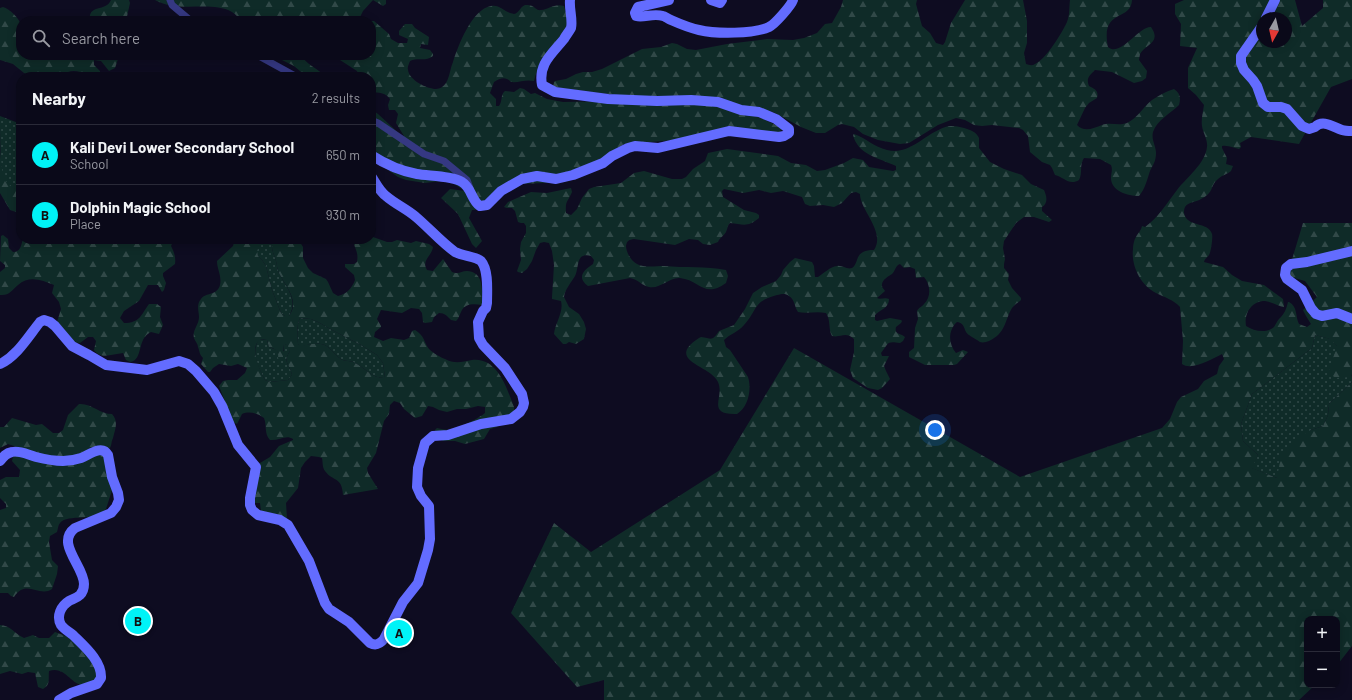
<!DOCTYPE html>
<html lang="en">
<head>
<meta charset="utf-8">
<style>
  body { margin:0; font-family:Barlow,sans-serif; background:#181726; color:#f1f3f6 }
  .controls { position:absolute; right:12px; bottom:12px; display:grid; overflow:hidden; border-radius:8px; box-shadow:0 2px 10px #0003 }
  .controls button { width:36px; height:36px; display:grid; place-items:center; padding:0; border:0; border-bottom:1px solid #2a2a38; background:#0a0919; color:#f1f3f6; font:20px sans-serif }
  .compass { position:absolute; left:1256px; top:12px; width:36px; height:36px; border-radius:50%; background:#0a0919; box-shadow:0 2px 10px #0003; rotate:188deg }
  .you { position:absolute; left:935px; top:430px; width:14px; height:14px; margin:-10px; border:3px solid #fff; border-radius:50%; background:#1a73e8; box-shadow:0 0 0 6px #1a73e833 }
  .badge { display:grid; place-items:center; width:26px; height:26px; border-radius:50%; background:#00f3f7; color:#111; font-size:13px; font-weight:700 }
  .pin { position:absolute; translate:-50% -50%; border:2px solid #fff; box-shadow:0 1px 4px #0006 }
  .list { margin:0; padding:0; list-style:none }
  h2 { display:flex; justify-content:space-between; align-items:center; height:52px; margin:0; padding:0 16px; font-size:17px }
  h2 small { font-size:13px; font-weight:400; color:#999aa2 }
  .list li { display:grid; grid-template-columns:26px 1fr auto; gap:12px; align-items:center; box-sizing:border-box; height:60px; padding:0 16px; border-top:1px solid #2a2a38 }
  .list b { display:block; font-size:15px; white-space:nowrap }
  .list p { margin:0; font-size:13px; white-space:nowrap; color:#999aa2 }
  .list em { font-size:13px; font-style:normal; color:#999aa2 }
  .icon { flex:none; width:22px; height:22px; fill:none; stroke:currentColor; stroke-width:2; stroke-linecap:round; stroke-linejoin:round }
  .map { position:relative; flex:none; width:1352px; height:700px; overflow:hidden }
  .search { position:absolute; background:#0a0919; box-shadow:0 2px 10px #0003; left:16px; top:16px; width:360px; height:44px; display:flex; align-items:center; gap:10px; box-sizing:border-box; padding:0 14px; border-radius:16px; color:#999aa2; font-size:15px }
  .panel { position:absolute; background:#0a0919; box-shadow:0 2px 10px #0003; left:16px; top:72px; width:360px; height:172px; border-radius:16px }
  .map>svg:first-child { display:block }
  .grass { fill:url(#grass-dots) }
  .forest { fill:url(#forest-firs); fill-rule:evenodd }
  .lines { fill:none; stroke-linecap:round; stroke-linejoin:round }
  .minor { stroke:#353882; stroke-width:7 }
  .secondary { stroke:#636cff; stroke-width:10 }
</style>
</head>
<body>
<div class="map">
<svg width="1352" height="700" viewBox="0 0 1352 700">
  <defs>
    <pattern id="grass-dots" width="8" height="8" patternUnits="userSpaceOnUse"><rect width="8" height="8" fill="#0f2b28"/><path d="M2 2h.1M6 6h.1" fill="none" stroke="#314948" stroke-width="1.8" stroke-linecap="round"/></pattern>
    <pattern id="forest-firs" width="22" height="20" patternUnits="userSpaceOnUse"><rect width="22" height="20" fill="#0f2b28"/><path d="M5 1l3.5 6h-7zM16 11l3.5 6h-7z" fill="#314948"/></pattern>
  </defs>
  <rect width="100%" height="100%" fill="#0e0c21"/>
  <!-- grass -->
  <g class="grass">
    <path d="M0,116L21,124V191C14,190 7,185 3,179C0,171 0,127 0,116Z"/>
    <path d="M264,239H272C271,250 273,251 276,261C277,265 277,269 279,273C286,287 299,300 289,316H285L281,313L272,290L266,266L262,260L258,256L256,251L260,243Z"/>
    <path d="M300,318L311,319L318,322L334,331L361,345L377,355L383,363L385,378C373,379 365,368 355,363C351,360 345,362 341,359C334,355 330,345 321,344C314,343 306,345 300,347L298,344C298,335 296,326 300,318Z"/>
    <polygon points="1315,335 1331,339 1337,346 1351,377 1352,374 1352,382 1329,404 1328,415 1323,426 1311,430 1277,478 1251,468 1258,455 1243,441 1241,424 1252,394 1312,348"/>
    <path d="M259,339L267,340L269,347L277,350L278,353L284,351V344H285L289,346L290,351C282,363 290,363 292,375L288,380L270,382L265,380C259,368 250,353 259,339Z"/>
  </g>
  <!-- forest -->
  <g class="forest">
    <path d="M111,0H129L130,3L126,21H92L90,20C88,4 106,12 111,0Z"/>
    <path d="M155,0H386V4L383,6L373,0L363,11L358,21H240C239,17 236,15 232,12C210,0 180,14 155,0Z"/>
    <path d="M843,0H917L916,4L922,26L930,33L936,43L943,45L945,42L951,23L965,0H1023L1027,21V43L1024,53L1026,64C1029,65 1032,66 1035,64C1046,59 1062,33 1067,22C1070,15 1069,7 1070,0H1132C1131,22 1100,8 1108,47C1120,58 1139,26 1151,27C1162,43 1145,44 1140,54C1140,55 1139,59 1139,60L1147,71L1146,78L1142,81L1134,83L1112,72L1095,70C1089,76 1086,78 1089,86C1095,89 1099,91 1097,98L1089,103L1085,108L1077,125C1084,133 1094,128 1102,125C1110,122 1118,126 1127,123C1138,118 1143,107 1152,100C1158,96 1167,91 1174,89C1180,93 1181,98 1179,105C1170,114 1157,120 1153,132C1151,140 1156,146 1156,153C1156,161 1153,165 1150,171C1147,180 1145,189 1139,196C1128,196 1111,191 1111,178C1111,173 1113,170 1111,165L1100,159L1084,158C1079,165 1083,173 1079,180C1069,186 1064,177 1055,175L1052,168L1050,165L1042,162L1030,152L1028,136L1023,130L1019,128L992,125L982,126L974,125L965,120L956,118L938,125L909,143L900,144L878,140L863,134L854,127L842,124L838,125L825,133H816L801,127L773,112L738,105L640,98L553,87L554,82L555,81L566,79L576,74L583,72H592L602,69L642,49L661,47L672,43L677,44L687,49L696,50L727,44L767,39L793,40L804,38L817,33L825,24L832,23L841,7Z"/>
    <path d="M1184,0H1295L1302,26L1323,8V0H1352V79L1331,87L1299,144L1251,137L1240,143L1241,147L1239,149C1233,148 1229,145 1222,146V148L1227,158L1226,164L1233,166L1231,171C1228,174 1222,175 1218,179C1209,187 1215,192 1201,199C1197,202 1188,202 1185,207C1184,209 1184,211 1184,213C1187,228 1208,221 1212,234C1213,237 1211,252 1209,255C1207,258 1205,258 1204,262L1223,267L1232,275L1242,281L1264,285L1283,299L1284,307C1278,306 1272,302 1265,301C1251,301 1244,314 1246,326C1254,331 1266,334 1274,327C1276,324 1277,321 1279,319C1285,313 1286,310 1288,302H1289C1298,307 1295,316 1299,324L1307,327L1311,324L1306,316L1303,310L1317,297L1305,281L1287,276L1303,223H1352V374L1351,377L1336,378L1328,373L1337,346L1330,339L1315,335L1312,348L1252,394L1241,424L1243,441L1258,455L1252,468L1277,478L1281,456L1297,438L1311,430L1323,426L1328,415L1329,404L1352,382V646L1338,664L1337,665V619H1307V685H1315L1299,700H604V680L577,687L511,613L554,523L591,552L720,470L794,348L1020,477L1162,428L1170,419L1177,402L1181,397L1198,389L1204,381L1217,374L1219,366L1224,359L1222,354C1212,359 1192,371 1182,364L1183,341L1180,307C1174,300 1164,297 1156,293C1140,285 1131,265 1133,249C1133,245 1134,240 1136,237C1138,233 1141,231 1142,226L1145,227C1158,218 1167,203 1177,190C1187,177 1205,164 1207,147C1208,140 1203,133 1202,126C1201,119 1203,112 1204,105L1196,95L1188,88V68L1197,48L1180,46L1181,24L1175,14V4ZM1262,18H1286V42H1262Z"/>
    <path d="M525,5C527,5 531,5 532,6C535,7 537,11 541,10C550,9 554,3 564,6C566,12 568,18 567,24C566,31 560,38 556,43C547,55 537,66 534,81C525,79 519,83 511,82C506,76 500,78 494,82L490,93L496,99V106H499C503,101 500,95 505,91L514,92L520,88L524,89L531,94L535,93L547,99L563,102L614,101L703,103L725,107L761,118L782,128L780,132L624,144L565,182L522,184L478,210H472L469,218L482,241L476,248L472,244L458,214L441,198L450,189L465,191L448,180L425,183L406,180L398,177L371,158V109L378,114L404,138V136L396,123L398,114L395,110H389L388,105L390,99C385,92 379,93 371,92V77H359L357,71L340,60H328L321,55H371V21H369H374L389,34L391,39L398,43H407L408,39L399,35V31L405,24H412L415,28L429,37L428,45L421,44L420,48L430,50L433,54V56C426,62 418,57 410,61C409,64 407,67 408,70C409,80 427,89 436,89C440,89 444,86 446,83C450,76 450,69 453,62C458,46 472,9 491,6C500,4 505,13 514,14C519,13 520,7 525,5Z"/>
    <path d="M3,7C10,9 19,18 21,25C23,33 21,47 21,55H51L63,60L69,55H116L118,59L115,68L109,71L101,61L94,60V65L100,71V77C90,77 78,68 68,72L66,77H34L24,73L13,64L0,60V8Z"/>
    <path d="M233,55H303V58C309,66 319,69 325,77H307L294,66L282,60L264,57L261,58Z"/>
    <path d="M950,126C958,126 976,129 979,138C979,141 979,145 979,148L990,162L1004,169L1022,175L1031,184L1044,190C1047,197 1048,203 1042,207V211L1052,220L1049,222L1034,217H1024L1016,223L1004,241L1003,248L1005,259L1004,264V268L1009,274L1008,280L1012,288L1021,298V300C1018,303 1015,304 1012,308C1004,322 1006,333 989,341C986,342 983,343 980,342C977,340 972,337 969,335C963,331 966,323 957,322C948,330 948,344 956,353L963,350L968,352L957,364L954,365H925L909,357V352L914,348L915,328L918,319L917,311C919,307 922,307 924,304C932,296 930,284 924,277L916,278L915,269L910,267L904,268L900,264C895,266 896,270 892,274C889,276 881,280 882,286C882,288 884,289 885,291L877,298C880,300 885,297 889,299C889,308 881,309 875,315V320L877,321L890,318L901,320L902,321L901,323L896,327C894,335 901,333 905,337L903,341L900,343C886,341 889,343 881,353L882,356H889L884,366L886,371L890,379L882,388L878,390L868,388L853,378L850,370L854,352V339C845,331 841,338 832,336C828,329 831,320 826,313C816,311 807,314 798,312C794,306 795,300 789,296C785,293 782,294 777,295C752,302 759,308 744,325C738,332 730,334 724,340L726,347L730,350L748,377C752,390 748,407 737,414C705,415 725,397 718,382C711,365 664,361 699,338L701,337C713,339 712,341 719,331L734,325L745,309L753,293L762,287L776,281L781,275L783,270L790,262L795,258L812,262L814,266L815,277H818C824,273 830,267 837,266C842,265 847,270 852,268C860,263 853,250 874,250C886,232 860,210 860,194L856,192L851,193L842,203L834,207L823,205L810,206L805,204L802,197L783,191L771,193L759,190L743,193L724,189L722,191L723,197L744,210L756,213L759,215V218C747,228 743,224 730,223C727,226 728,228 726,232C724,236 720,237 718,242L710,245L703,244L698,240L689,239L675,245L634,239C629,240 627,240 626,246C626,252 631,261 637,264C644,268 656,266 664,266C685,268 705,266 726,270L728,276L726,283C704,299 700,280 680,278C669,277 661,289 649,287C642,286 638,279 630,278L588,286C576,277 584,270 593,264L594,260L591,256C587,255 584,255 581,257C577,262 578,270 575,276C571,283 565,289 564,297L569,307L579,314L584,322L586,329L584,339L576,344L569,342L566,344H563L554,334C555,323 564,312 561,301L552,299V297L554,265L552,251L549,243L544,242L540,243L536,250L532,261L527,269L522,273L518,272L517,271L521,260L520,249L521,242L526,233V226L524,223H521L518,222L515,211L512,208H507L504,207L508,202L531,192L547,193L571,188L572,192C568,202 565,200 566,213L571,215L577,209L582,198L589,189L594,187L621,183L634,173L644,171L672,179H682L686,177L693,169L705,161L708,153L727,149L778,156L791,163L806,165L817,171L825,170L844,163L853,158L863,160L869,167L893,171L896,170V166C879,158 858,155 853,135L854,134C866,138 874,147 887,150C912,156 927,130 950,126Z"/>
    <path d="M0,151C3,170 0,185 21,191V211L16,212L10,210L0,193Z"/>
    <path d="M3,235L8,239L9,248L13,252C21,252 21,245 23,239H174L171,246C174,252 176,257 175,264L163,273V276L166,283L164,290L162,292L158,285H148L139,301L124,311L120,318L124,323C140,323 141,315 149,304H157L161,307L160,317L163,325L159,334L151,332C136,339 144,360 130,362L126,360L123,353C112,354 101,360 94,350L96,341L93,337H88L80,343C69,342 69,336 64,329C62,326 59,324 57,322L61,309L59,302L52,293L54,285C42,280 29,275 18,285C12,290 9,296 0,295V272L5,268V265L0,261L1,236Z"/>
    <path d="M371,235L373,237L387,242H392L397,240L411,243L416,241L429,244L433,247C432,256 421,260 427,270L433,271L443,259L452,272C459,275 461,271 467,271C485,272 482,292 482,305C474,304 465,303 461,312C459,316 459,318 456,321L451,320C447,316 445,313 439,313L434,317L432,322L425,323L423,322L422,313L419,309L411,308L402,313L381,310L377,319L381,326V327L375,332L374,337L383,341L391,338L404,340L409,338L412,331L415,330C425,336 423,341 429,349C433,353 440,357 445,359C454,364 462,362 472,360C498,357 507,389 514,407V412L503,418L497,427L490,429L484,439L465,444L455,441H443L436,434L435,430L437,428C441,429 446,430 450,430C456,430 481,417 485,413V407L478,406L466,409H457L447,412L439,410L433,407L428,406L422,416L415,418L404,409L400,403L394,401L390,405L389,414L384,421L376,453L367,468L368,473L378,489L343,495C342,476 333,482 325,471C322,467 323,462 322,458L319,457L311,456L305,462L301,468L298,488L286,503L287,519L279,515L261,511L260,503H249L260,463L270,457L279,446L293,440V439C286,434 279,441 270,440C264,434 267,425 264,418C258,413 249,411 242,414L237,424L233,422L219,386L223,381L228,380H237L245,373L247,368L238,364L231,366L219,364L213,368L210,372H208L201,364L203,358C199,354 200,352 198,347C198,344 195,341 194,338C192,330 199,325 199,317C199,311 196,305 201,299C206,292 217,296 220,285C222,276 217,269 217,261L233,246L235,239H264L260,244L257,251L258,256L262,260L266,266L272,290L281,313L285,316H289C300,301 286,287 279,273C277,269 277,265 276,261C273,251 271,250 272,239H298L303,247V258L308,268L313,273L326,279L328,282L333,293L338,296C347,294 352,288 355,280L354,275L345,267V264H354L357,262C359,251 354,249 353,239H371ZM300,318L311,319L318,322L334,331L361,345L377,355L383,363L385,378C373,379 365,368 355,363C351,360 345,362 341,359C334,355 330,345 321,344C314,343 306,345 300,346L298,344C298,335 296,326 300,318ZM261,339L267,340L269,347C276,349 279,351 278,358L279,360L283,357L284,344H285L288,346L290,351C282,363 290,363 292,375L288,380L270,382L265,380C260,370 248,347 261,339Z"/>
    <path d="M79,404C91,403 100,414 112,414C119,422 115,429 113,438C111,442 112,444 110,448L95,447L90,448L105,456L113,487L106,509C95,523 68,513 60,523C58,525 58,529 57,532L50,536L49,542L52,560L58,566L57,574L52,589C39,598 26,578 14,597L11,596L8,593H0V510L6,508V504L0,498V480L6,477H19L20,470L12,461L13,457L19,455L20,448L8,444L0,448V427H4L12,418L36,425L42,424L53,433H59L63,430L68,415Z"/>
    <path d="M0,625C10,625 15,634 24,638L33,635L39,638H49L55,632L71,638L96,664L98,679C94,680 90,684 86,685C71,687 66,665 49,671C48,678 51,685 43,689L38,687L35,673L28,672L22,674L10,671L0,674Z"/>
  </g>
  <g class="lines">
    <!-- minor -->
    <g class="minor">
      <polyline points="170,0 172,5 191,21"/>
      <polyline points="257,55 297,77"/>
      <polyline points="371,120 378,123 424,154 444,161 467,180 470,188"/>
    </g>
    <!-- secondary -->
    <g class="secondary">
      <path d="M669,0L638,7L635,13L636,16C644,18 653,13 663,16C665,16 668,19 671,20C680,24 690,28 699,30C716,34 754,34 769,27C774,25 791,6 793,0"/>
      <polyline points="711,0 720,3 722,0"/>
      <polyline points="1266,18 1275,0"/>
      <path d="M1262,26L1241,56V63L1244,70L1253,80L1257,86L1263,103L1268,107H1281L1287,109L1302,126L1309,129L1315,127C1323,119 1333,127 1342,130C1345,131 1349,131 1352,131"/>
      <path d="M371,155C385,164 400,171 417,174C428,176 454,176 462,182C472,188 471,200 480,206L487,205L501,191L522,179L537,176L556,179L573,175L603,163L612,156L628,148L635,146L658,148L729,131L779,137L784,136L789,133V129L776,119L759,112L741,110L718,102L691,100L657,101L608,99L555,92L542,85C538,64 552,54 564,39C566,35 569,32 571,28C573,20 569,9 570,0"/>
      <polyline points="1352,251 1307,262 1291,264 1286,268 1285,275 1287,279 1302,290 1311,308 1316,314 1322,316 1337,313 1352,319"/>
      <path d="M0,364C17,356 28,337 40,322L44,320L50,322L55,326L72,346L89,355L106,365L147,370L179,361L188,364L196,371L214,392L222,406L238,445L256,467L250,498V505L252,510L258,515L280,520L288,525L309,561L325,603L329,609L349,622L370,643C376,646 380,644 384,639L403,602L418,583L428,550L430,539L429,506L421,496L417,487L418,468L425,443L433,436L448,435L481,424L511,419L520,412L523,407L524,403L522,394L505,368L483,345L479,338L478,322L483,311L486,308L487,303C487,292 489,270 481,261C477,257 463,256 455,252C441,242 429,228 416,217C407,209 395,204 386,196C379,191 376,183 371,176"/>
      <path d="M0,461C3,457 6,453 12,452C20,450 28,455 36,457C44,459 54,461 63,461C69,461 75,460 81,458C89,455 102,444 108,455L112,477L118,493L119,500L116,507L111,513L75,528C55,543 84,566 84,584C84,588 83,592 80,595C77,598 73,599 69,601C61,606 56,616 61,625C64,629 69,632 73,635C84,646 102,661 101,678L97,684L71,693L59,700"/>
    </g>
  </g>
</svg>
<div class="controls">
<button>+</button>
<button>−</button>
</div>
<svg class="compass" viewBox="-18 -18 36 36"><path d="M0-13l5 13h-10z" fill="#e53935"/><path d="M0 13l5-13h-10z" fill="#999aa2"/></svg>
<div class="you"></div>
<div class="pin badge" style="left:399px;top:633px">A</div>
<div class="pin badge" style="left:138px;top:621px">B</div>
<div class="search"><svg class="icon" aria-label="search" viewBox="0 0 24 24"><circle cx="10" cy="10" r="6"/><path d="M15 15l6 6"/></svg>Search here</div>
<section class="panel">
<h2>Nearby<small>2 results</small></h2>
<ul class="list">
<li><span class="badge">A</span><div><b>Kali Devi Lower Secondary School</b><p>School</p></div><em>650 m</em></li>
<li><span class="badge">B</span><div><b>Dolphin Magic School</b><p>Place</p></div><em>930 m</em></li>
</ul>
</section>
</div>
</body>
</html>
